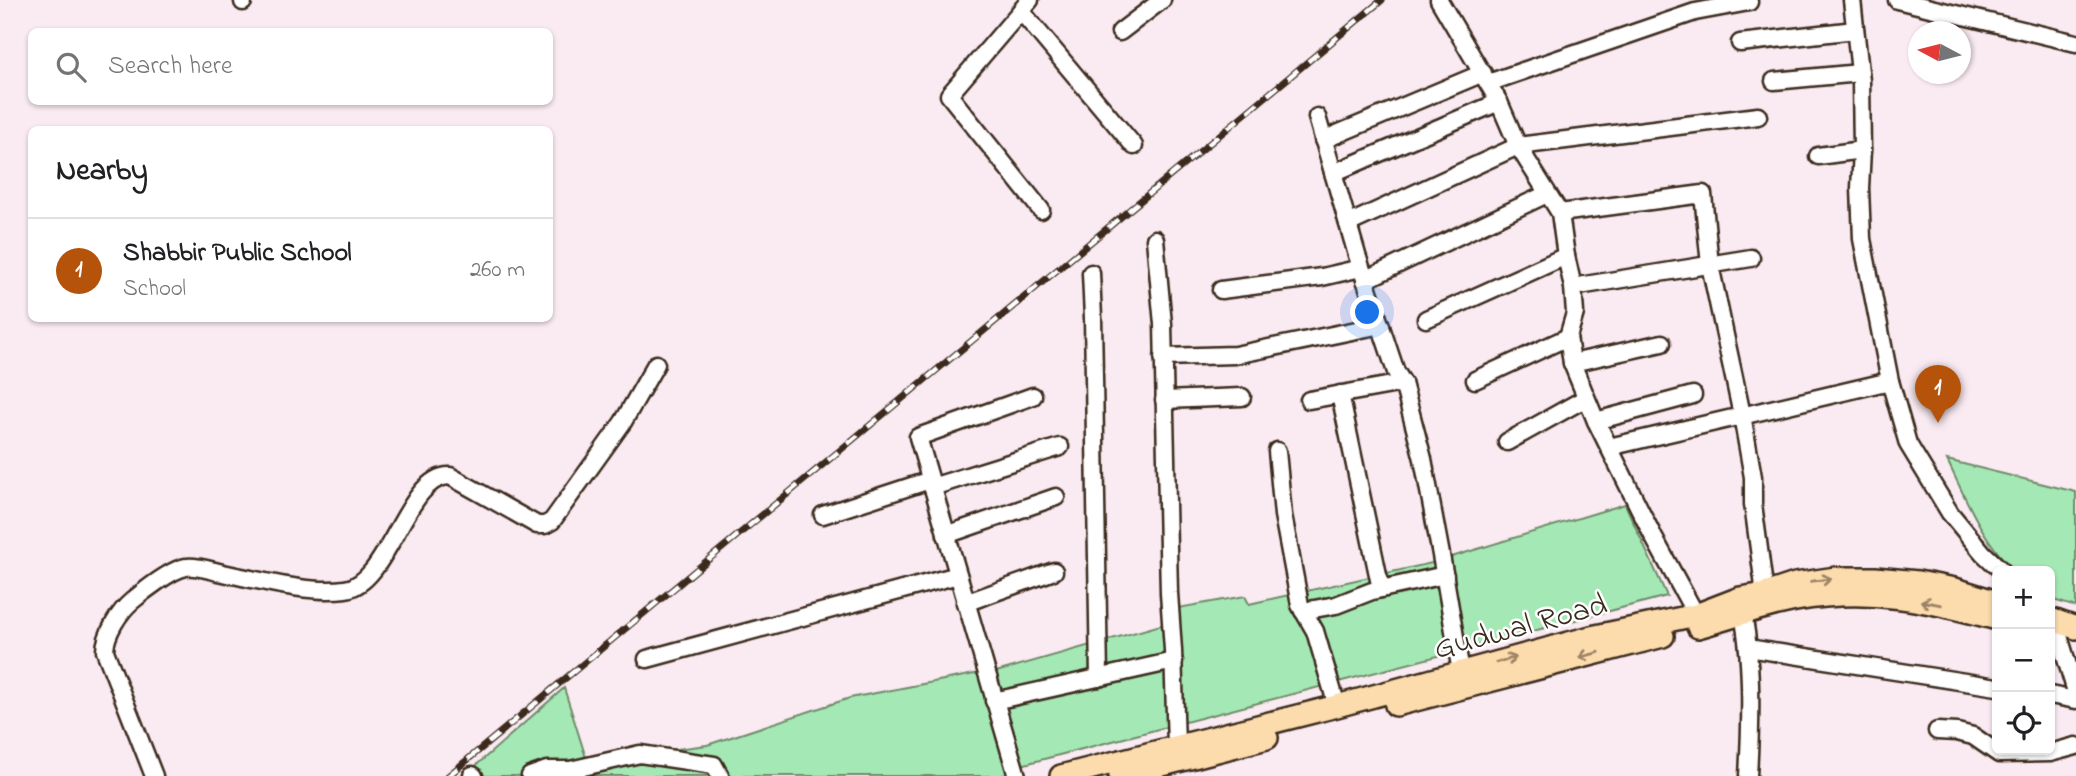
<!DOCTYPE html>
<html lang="en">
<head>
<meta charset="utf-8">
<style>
  body { margin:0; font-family:"Indie Flower",sans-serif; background:#f6f6f6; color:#202124 }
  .controls { position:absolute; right:21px; bottom:21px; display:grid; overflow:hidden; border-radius:10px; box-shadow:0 2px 5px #0004 }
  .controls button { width:63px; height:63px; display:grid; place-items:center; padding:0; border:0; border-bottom:2px solid #e0e0e0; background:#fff; color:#202124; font:35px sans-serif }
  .compass { position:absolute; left:1908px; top:21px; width:63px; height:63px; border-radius:50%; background:#fff; box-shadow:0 2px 5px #0004; rotate:277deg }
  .you { position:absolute; left:1368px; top:313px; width:24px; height:24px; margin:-18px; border:5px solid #fff; border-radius:50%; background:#1a73e8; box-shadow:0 0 0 10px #1a73e833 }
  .badge { display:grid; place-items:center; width:46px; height:46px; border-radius:50%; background:#b45309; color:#fff; font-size:23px; font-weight:700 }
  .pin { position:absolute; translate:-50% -58px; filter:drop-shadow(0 2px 4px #0008) }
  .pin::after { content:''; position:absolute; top:37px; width:24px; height:21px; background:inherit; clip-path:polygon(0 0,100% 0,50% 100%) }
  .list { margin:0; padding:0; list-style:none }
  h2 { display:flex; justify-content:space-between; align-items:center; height:91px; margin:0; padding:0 28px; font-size:30px }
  h2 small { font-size:23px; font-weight:400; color:#757577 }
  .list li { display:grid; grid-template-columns:46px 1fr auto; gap:21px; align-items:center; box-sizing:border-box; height:105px; padding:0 28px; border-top:2px solid #e0e0e0 }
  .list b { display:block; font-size:26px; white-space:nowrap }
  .list p { margin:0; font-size:23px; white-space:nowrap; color:#757577 }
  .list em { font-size:23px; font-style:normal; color:#757577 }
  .icon { flex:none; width:38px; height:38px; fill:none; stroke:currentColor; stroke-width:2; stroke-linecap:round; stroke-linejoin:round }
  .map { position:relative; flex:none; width:2076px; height:776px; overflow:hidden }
  .search { position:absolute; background:#fff; box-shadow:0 2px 5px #0004; left:28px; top:28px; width:525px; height:77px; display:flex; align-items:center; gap:18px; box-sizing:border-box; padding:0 24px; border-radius:10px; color:#757577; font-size:26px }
  .panel { position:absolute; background:#fff; box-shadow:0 2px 5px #0004; left:28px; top:126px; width:525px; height:196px; border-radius:10px }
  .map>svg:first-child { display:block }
  .green { fill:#a4e9b5; stroke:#708a6a; stroke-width:2 }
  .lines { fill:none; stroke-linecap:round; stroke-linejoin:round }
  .minor-casing { stroke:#3b2a1e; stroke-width:21 }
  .major-casing { stroke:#3b2a1e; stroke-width:26 }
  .minor { stroke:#fff; stroke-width:16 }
  .major { stroke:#fcdcac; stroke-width:21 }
  .rail-casing { stroke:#3b2a1e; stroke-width:7 }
  .rail { stroke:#fff; stroke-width:4.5; stroke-dasharray:13; stroke-linecap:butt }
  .oneway { stroke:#9c8365 }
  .labels { text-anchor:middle; stroke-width:5; stroke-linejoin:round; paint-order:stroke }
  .street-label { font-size:32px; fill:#3b2a1e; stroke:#fff }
</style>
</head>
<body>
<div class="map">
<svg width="2076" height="776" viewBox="0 0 2076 776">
  <rect width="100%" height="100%" fill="#faeaf2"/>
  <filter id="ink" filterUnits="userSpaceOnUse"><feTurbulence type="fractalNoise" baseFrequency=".0143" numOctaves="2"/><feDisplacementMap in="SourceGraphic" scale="14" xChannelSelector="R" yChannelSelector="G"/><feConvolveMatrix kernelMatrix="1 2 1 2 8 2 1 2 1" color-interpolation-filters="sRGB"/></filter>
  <g filter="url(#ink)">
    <!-- green -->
    <g class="green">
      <path d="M1947,460L2076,492V607L2050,599V571H2015C1983,542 1966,499 1947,460Z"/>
      <polygon points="1625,504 1667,596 1021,765 996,672 1175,621 1178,608 1245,596 1249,604 1432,563"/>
      <polygon points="980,673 1009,774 1000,776 464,776 564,688 587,761 707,745 850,698"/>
    </g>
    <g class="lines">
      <!-- minor casing -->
      <g class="minor-casing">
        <g id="minor">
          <polyline points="1030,0 949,95 1041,210"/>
          <polyline points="1439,0 1499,102 1518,146 1560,213 1566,256 1573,287 1575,313 1568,337 1572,363 1596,421 1654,538 1696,615"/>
          <polyline points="1852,0 1861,81 1862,150 1860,188 1862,239 1890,381 1908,444 1950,513 1983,553 2002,571"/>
          <polyline points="1897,0 2076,43"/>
          <polyline points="243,2 243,0"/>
          <polyline points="1021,11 1134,146"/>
          <polyline points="1120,32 1162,0"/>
          <polyline points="1740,43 1855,30"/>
          <polyline points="1774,81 1860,73"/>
          <polyline points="1488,83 1695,12 1749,2"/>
          <polyline points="1317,117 1357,255 1396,372 1403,383 1423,459 1441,555 1461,672"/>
          <polyline points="1323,140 1483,73"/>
          <polyline points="1818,156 1862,150"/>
          <polyline points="1333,173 1499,102"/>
          <polyline points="1560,213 1703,194 1710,265 1742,415 1753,477 1753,504 1765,594"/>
          <polyline points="1348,224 1518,146 1758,116"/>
          <polyline points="1155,239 1163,324 1169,593 1173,650 1176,746"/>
          <polyline points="1091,273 1093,318 1099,678"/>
          <polyline points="1365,280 1547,194"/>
          <polyline points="1573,287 1751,258"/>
          <polyline points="1221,290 1322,277 1361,268"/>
          <polyline points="1426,319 1566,256"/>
          <polyline points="1163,357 1235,355 1381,325"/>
          <polyline points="1572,363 1662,343"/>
          <polyline points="1475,380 1568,337"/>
          <polyline points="1340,394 1381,589"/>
          <polyline points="1164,400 1242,397"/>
          <polyline points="1309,400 1403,383"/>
          <polyline points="1596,421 1693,395"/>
          <polyline points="1507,442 1586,398"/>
          <polyline points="1609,447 1890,381"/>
          <polyline points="1277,451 1283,515 1300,605 1315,631 1337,706"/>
          <polyline points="932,487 1060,447"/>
          <polyline points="823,515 930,480"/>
          <polyline points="946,535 1056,497"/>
          <polyline points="965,603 1054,571"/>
          <path d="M1741,604C1753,657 1751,722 1748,776"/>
          <polyline points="1303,611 1336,605 1372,591 1445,575"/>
          <polyline points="2058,622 2056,630 2059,636 2076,692"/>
          <polyline points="1748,648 1997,687"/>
          <polyline points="647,659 958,575"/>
          <polyline points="2050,695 2076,700"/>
          <polyline points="994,701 1174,661"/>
          <polyline points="1937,731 1957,732 1973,736 1999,754 2050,753 2076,746"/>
          <polyline points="472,775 474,776"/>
          <path d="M154,776L105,651C105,634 120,611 132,601C144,591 172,569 186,567C197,565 212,571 223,573C258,580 310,594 345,589C389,584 406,475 450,476L537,525H545L552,521L623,422L656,364"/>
          <polyline points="530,776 547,770 570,770 640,754 714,765 720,776"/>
          <polyline points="1017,776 918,437 1033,396"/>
        </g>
      </g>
      <!-- major casing -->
      <g class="major-casing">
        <g id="major">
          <polyline points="2050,619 2076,628"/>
          <path d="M1698,627C1730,618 1763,606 1796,600C1869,587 1928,600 1997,619"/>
          <polyline points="1396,705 1663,636"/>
          <polyline points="1061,776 1337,706 1591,637 1696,615 1740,598 1765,594 1795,584 1836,578 1875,578 1918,582 1955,589 1997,602"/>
          <polyline points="1120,776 1267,738"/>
        </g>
      </g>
      <!-- minor -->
      <use href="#minor" class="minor"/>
      <!-- major -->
      <use href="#major" class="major"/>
      <!-- rail casing -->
      <g class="rail-casing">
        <polyline id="rail" points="448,776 1382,0"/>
      </g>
      <!-- rail -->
      <use href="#rail" class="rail"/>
    </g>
    <!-- one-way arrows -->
    <defs><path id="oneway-shaft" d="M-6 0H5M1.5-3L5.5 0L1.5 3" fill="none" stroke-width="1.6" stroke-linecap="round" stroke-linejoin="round" transform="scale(1.75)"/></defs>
    <g class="oneway">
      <use href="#oneway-shaft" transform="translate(1821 580) rotate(-8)"/>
      <use href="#oneway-shaft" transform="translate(1931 603) rotate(-170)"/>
      <use href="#oneway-shaft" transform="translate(1589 655) rotate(165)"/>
      <use href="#oneway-shaft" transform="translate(1506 660) rotate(-15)"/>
    </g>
  </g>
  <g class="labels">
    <!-- street labels -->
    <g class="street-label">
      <text transform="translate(1520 625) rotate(-15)" y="11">Gudwal Road</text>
    </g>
  </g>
</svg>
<div class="controls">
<button>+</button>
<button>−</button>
<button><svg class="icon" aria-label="locate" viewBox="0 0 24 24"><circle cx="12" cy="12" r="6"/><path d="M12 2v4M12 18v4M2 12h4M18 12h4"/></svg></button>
</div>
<svg class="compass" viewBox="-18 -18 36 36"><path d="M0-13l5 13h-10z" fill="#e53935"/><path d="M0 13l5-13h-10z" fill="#757577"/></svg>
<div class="you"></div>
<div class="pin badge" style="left:1938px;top:423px">1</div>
<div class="search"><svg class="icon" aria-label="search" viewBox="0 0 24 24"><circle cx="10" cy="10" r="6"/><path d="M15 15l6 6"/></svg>Search here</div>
<section class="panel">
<h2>Nearby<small></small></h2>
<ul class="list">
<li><span class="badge">1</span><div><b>Shabbir Public School</b><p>School</p></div><em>260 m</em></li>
</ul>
</section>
</div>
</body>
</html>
